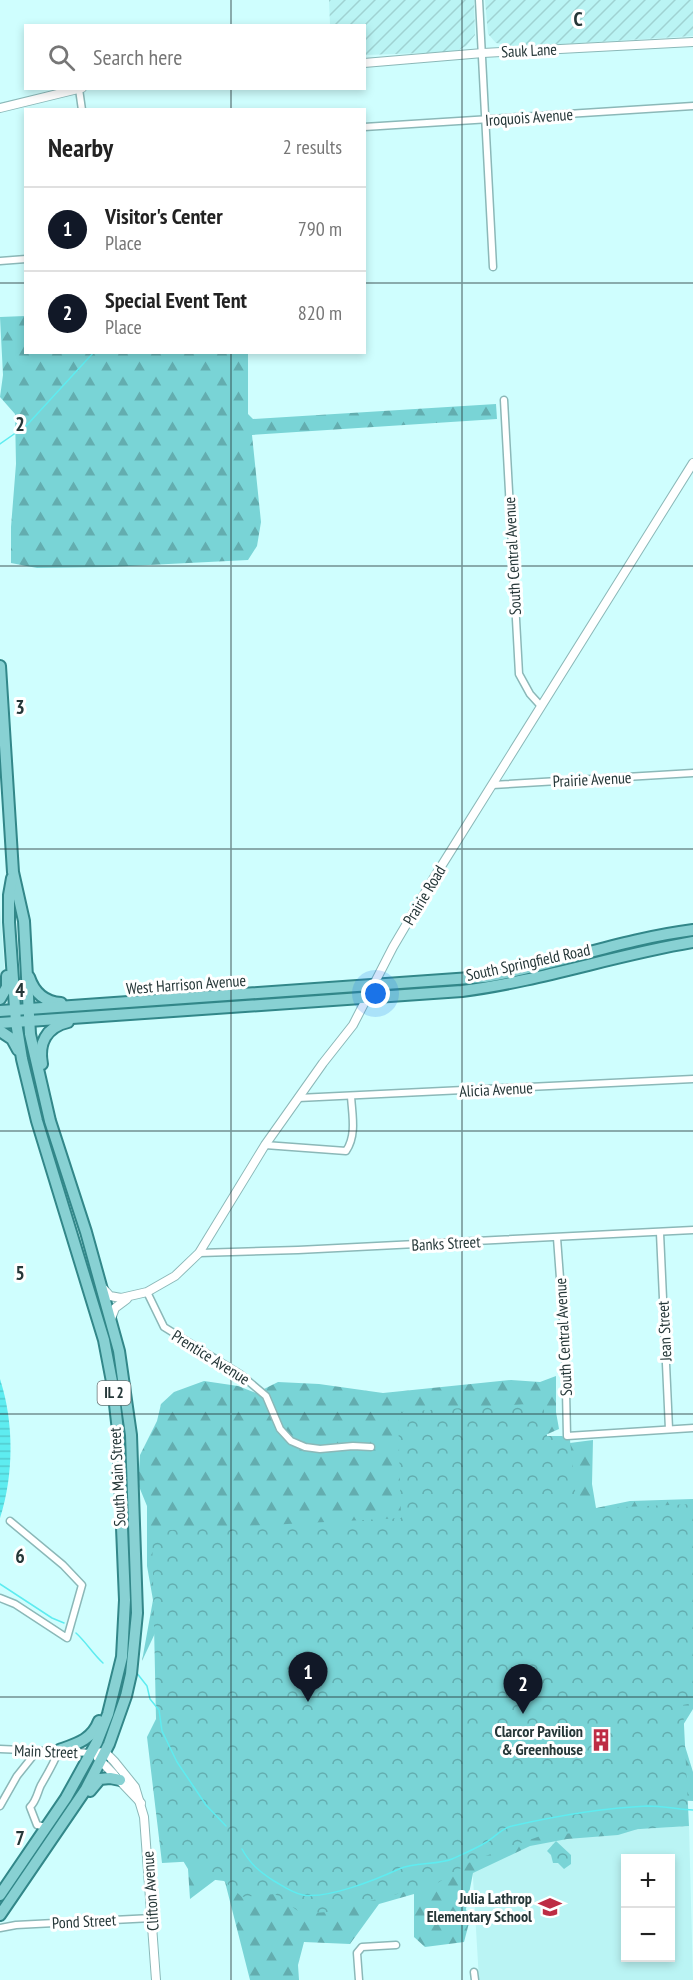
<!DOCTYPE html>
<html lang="en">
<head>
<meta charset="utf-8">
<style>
  body { margin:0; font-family:"PT Sans Narrow",sans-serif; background:#f6f6f6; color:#222 }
  .controls { position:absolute; right:18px; bottom:18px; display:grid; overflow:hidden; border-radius:0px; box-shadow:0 3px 9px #0003 }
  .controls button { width:54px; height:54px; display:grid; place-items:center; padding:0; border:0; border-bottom:2px solid #e0e0e0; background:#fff; color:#222; font:30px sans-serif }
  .you { position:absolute; left:376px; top:994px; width:21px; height:21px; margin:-15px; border:4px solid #fff; border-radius:50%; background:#1a73e8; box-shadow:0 0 0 9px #1a73e833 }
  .badge { display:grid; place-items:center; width:39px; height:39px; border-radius:50%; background:#111827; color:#fff; font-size:20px; font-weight:700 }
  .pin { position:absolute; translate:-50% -50px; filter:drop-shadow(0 2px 3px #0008) }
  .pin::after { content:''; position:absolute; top:32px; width:21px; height:18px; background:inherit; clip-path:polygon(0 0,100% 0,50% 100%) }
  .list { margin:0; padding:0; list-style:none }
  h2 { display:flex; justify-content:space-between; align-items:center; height:78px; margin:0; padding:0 24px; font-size:26px }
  h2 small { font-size:20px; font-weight:400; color:#767676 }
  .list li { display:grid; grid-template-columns:39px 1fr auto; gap:18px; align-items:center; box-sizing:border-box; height:84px; padding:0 24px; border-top:2px solid #e0e0e0 }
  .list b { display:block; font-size:22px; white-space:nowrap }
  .list p { margin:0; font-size:20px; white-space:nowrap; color:#767676 }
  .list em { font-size:20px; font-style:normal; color:#767676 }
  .icon { flex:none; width:33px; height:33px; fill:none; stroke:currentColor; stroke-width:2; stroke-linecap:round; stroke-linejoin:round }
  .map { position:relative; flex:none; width:693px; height:1980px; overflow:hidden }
  .search { position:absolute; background:#fff; box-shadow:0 3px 9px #0003; left:24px; top:24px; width:342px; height:66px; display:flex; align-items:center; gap:15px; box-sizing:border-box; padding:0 21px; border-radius:0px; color:#767676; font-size:22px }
  .panel { position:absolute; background:#fff; box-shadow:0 3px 9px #0003; left:24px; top:108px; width:342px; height:246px; border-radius:0px }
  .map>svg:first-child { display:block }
  .built { fill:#baf4f4; fill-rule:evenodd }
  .industrial { fill:url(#industrial-furrows) }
  .forest { fill:url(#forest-firs) }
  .park { fill:url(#park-crowns) }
  .water { fill:url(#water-rules) }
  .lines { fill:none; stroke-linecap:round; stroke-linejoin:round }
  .stream { stroke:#5eecf0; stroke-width:1.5 }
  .minor-casing { stroke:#8bb8b8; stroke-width:9 }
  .tertiary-casing { stroke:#8bb8b8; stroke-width:10 }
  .primary-casing { stroke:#328789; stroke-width:14 }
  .minor { stroke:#fff; stroke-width:6 }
  .tertiary { stroke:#fff; stroke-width:8 }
  .primary { stroke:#88d1d3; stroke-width:10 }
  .grid { fill:none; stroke:#253738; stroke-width:1.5; stroke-opacity:0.55 }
  .labels { text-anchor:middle; stroke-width:6; stroke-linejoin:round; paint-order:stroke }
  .shield { fill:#fff; stroke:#667374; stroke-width:1.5 }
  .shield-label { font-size:15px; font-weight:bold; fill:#253738 }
  .street-label { font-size:16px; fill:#253738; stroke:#fff }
  .poi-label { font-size:16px; font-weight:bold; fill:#253738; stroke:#fff; text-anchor:end }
  .grid-label { font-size:20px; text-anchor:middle; font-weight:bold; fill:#253738; stroke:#fff; stroke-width:6; stroke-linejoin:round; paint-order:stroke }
</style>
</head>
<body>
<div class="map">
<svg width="693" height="1980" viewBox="0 0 693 1980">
  <defs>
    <pattern id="industrial-furrows" width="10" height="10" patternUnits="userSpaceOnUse" patternTransform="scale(1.5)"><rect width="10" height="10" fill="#baf4f4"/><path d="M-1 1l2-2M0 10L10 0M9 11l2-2" fill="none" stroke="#a0d2d2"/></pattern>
    <pattern id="forest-firs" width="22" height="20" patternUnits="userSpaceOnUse" patternTransform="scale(1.5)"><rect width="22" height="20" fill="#79d4d6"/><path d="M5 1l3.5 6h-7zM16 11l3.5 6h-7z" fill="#63adaf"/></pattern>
    <pattern id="park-crowns" width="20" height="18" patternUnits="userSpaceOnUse" patternTransform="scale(1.5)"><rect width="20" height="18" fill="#79d4d6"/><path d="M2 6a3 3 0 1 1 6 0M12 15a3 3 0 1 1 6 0" fill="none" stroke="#63adaf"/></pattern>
    <pattern id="water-rules" width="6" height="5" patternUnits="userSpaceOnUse" patternTransform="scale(1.5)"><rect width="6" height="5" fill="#5eecf0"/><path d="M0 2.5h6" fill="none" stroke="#52cbcf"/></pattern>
  </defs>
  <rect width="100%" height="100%" fill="#cffefe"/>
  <!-- built -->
  <g class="built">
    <polygon points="0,906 5,978 0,992"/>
    <path d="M689,1826L693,1980H479L472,1861L543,1835ZM626,1858H670V1958H626Z"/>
  </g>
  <!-- industrial -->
  <g class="industrial">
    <polygon points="329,0 474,0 475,35 466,46 455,52 365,55 364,26 330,25"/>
    <polygon points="485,0 693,0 693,36 516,47 496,43 488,34"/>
  </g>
  <!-- forest -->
  <g class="forest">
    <polygon points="25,316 26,352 248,353 248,414 253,419 496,404 497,419 252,435 261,522 257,546 248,560 109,567 37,568 11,563 11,527 16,464 15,414 0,397 3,375 0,317"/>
    <polygon points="556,1376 556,1412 559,1429 534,1440 562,1444 593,1440 592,1484 596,1508 630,1501 693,1499 693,1709 680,1730 693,1772 693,1801 671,1800 661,1822 618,1835 567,1839 530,1846 473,1873 466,1909 469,1923 464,1942 425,1947 414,1937 414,1894 379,1904 350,1944 304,1942 298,1965 299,1980 250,1980 223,1874 190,1899 188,1869 182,1859 157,1629 142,1661 153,1600 147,1566 147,1506 138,1484 140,1455 157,1421 161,1404 174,1392 204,1381 238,1386 256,1393 278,1382 319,1384 383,1393 511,1380 540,1382"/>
  </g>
  <!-- park -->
  <g class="park">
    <polygon points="543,1403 547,1436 562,1436 570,1440 577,1509 693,1504 693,1703 683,1705 689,1826 543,1835 472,1861 436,1884 327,1912 302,1914 275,1894 242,1897 224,1881 200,1878 198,1861 162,1863 147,1737 156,1719 152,1531 401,1518 398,1412"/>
    <polygon points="556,1841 571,1855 571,1864 564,1869 558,1863 553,1863 551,1855 547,1851"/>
  </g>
  <!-- water -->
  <path class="water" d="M0,1379C14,1422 14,1474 0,1518Z"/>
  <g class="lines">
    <!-- stream -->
    <g class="stream">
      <polyline points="0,444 27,425 94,352"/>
      <polyline points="0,1584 52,1618 64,1623"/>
      <path d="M76,1633C86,1642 93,1654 103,1663"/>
      <polyline points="136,1672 147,1686 150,1699 159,1710 162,1731 177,1762 206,1805 226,1826"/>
      <path d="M242,1849C250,1864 260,1872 274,1881C283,1886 292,1893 303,1895C328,1899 375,1880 399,1869C414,1862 438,1865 452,1859C463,1854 475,1849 485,1843C494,1838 502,1828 512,1826C556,1816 602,1808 647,1806C662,1806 678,1809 693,1810"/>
    </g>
    <!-- minor casing -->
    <g class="minor-casing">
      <g id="minor">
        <polyline points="479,0 493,267"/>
        <polyline points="79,89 82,110"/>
        <polyline points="364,127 693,106"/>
        <polyline points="0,261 26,259"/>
        <polyline points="504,400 519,674 530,694 540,705"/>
        <polyline points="492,785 693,773"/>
        <polyline points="298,1098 693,1079"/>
        <path d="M265,1145L346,1151C357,1135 352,1114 351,1096"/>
        <polyline points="660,1233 669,1429"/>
        <polyline points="557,1238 565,1345 567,1436 693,1428"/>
        <polyline points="199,1253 298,1250 693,1230"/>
        <polyline points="147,1292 164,1327 240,1374 266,1396 280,1429 291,1441 305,1447 320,1449 353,1446 371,1447"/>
        <polyline points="0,1598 15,1604 67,1638 82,1585 63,1565 10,1521"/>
        <polyline points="0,1749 92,1753"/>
        <polyline points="0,1806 17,1776 37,1751"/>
        <path d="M46,1827L37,1825L30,1807C37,1800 37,1793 41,1785C48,1773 54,1763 59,1750"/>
        <polyline points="0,1928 16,1925 152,1918"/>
        <polyline points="474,1972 475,1980"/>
        <polyline points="359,1980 357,1953 362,1947 396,1945"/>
      </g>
    </g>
    <!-- tertiary casing -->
    <g class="tertiary-casing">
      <g id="tertiary">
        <polyline points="364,63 483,53 693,42"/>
        <polyline points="0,108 82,88"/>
        <polyline points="102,1287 110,1296 121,1298 147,1292 175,1276 199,1253 265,1145 323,1063 353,1025 393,947 432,881 693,463"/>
        <polyline points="111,1319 115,1308 127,1299"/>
        <polyline points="92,1753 105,1752 114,1761 135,1787 144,1817 156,1980"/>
        <polyline points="98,1758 141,1803"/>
      </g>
    </g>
    <!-- primary casing -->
    <g class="primary-casing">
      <g id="primary">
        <polyline points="0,666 13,872 24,921 30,1034 50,1121 86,1232 119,1351 131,1435 137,1613 131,1674 126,1696 109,1744 86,1789 0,1915"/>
        <path d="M29,977C34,992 44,1002 61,1003"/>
        <polyline points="0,999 7,987 7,976"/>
        <path d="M0,1011L485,977C555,965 622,939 693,930"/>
        <path d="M0,1023L462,991C540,981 615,955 693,942"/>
        <polyline points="0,1031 12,1039 18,1050"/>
        <path d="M42,1064C38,1044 46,1027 68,1022"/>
        <path d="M59,1750C76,1744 92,1740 99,1721"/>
        <polyline points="90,1791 100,1779 110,1778 120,1780"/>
        <polyline points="0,1895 66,1798 97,1742 108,1714 122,1657 125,1600 118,1431 113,1387 104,1340 37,1121 22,1059 16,1022 9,922 9,895 12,878"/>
      </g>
    </g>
    <!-- minor -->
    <use href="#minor" class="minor"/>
    <!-- tertiary -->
    <use href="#tertiary" class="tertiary"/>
    <!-- primary -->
    <use href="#primary" class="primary"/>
  </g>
  <!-- grid -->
  <path class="grid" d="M231,0V26M462,0V1980M231,88V110M0,283H26M364,283H693M231,352V1980M0,566H693M0,849H693M0,1131H693M0,1414H693M0,1697H693"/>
  <!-- icons -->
  <defs>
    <g id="building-bare" transform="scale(1.8)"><path d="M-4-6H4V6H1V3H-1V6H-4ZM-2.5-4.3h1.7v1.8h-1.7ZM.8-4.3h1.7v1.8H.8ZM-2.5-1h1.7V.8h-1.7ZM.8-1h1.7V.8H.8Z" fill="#bd2c44" stroke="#fff" stroke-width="2.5" paint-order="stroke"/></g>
    <g id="school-bare" transform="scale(1.8)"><path d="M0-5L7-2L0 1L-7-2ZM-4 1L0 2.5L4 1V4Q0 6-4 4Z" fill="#bd2c44" stroke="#fff" stroke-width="2.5" paint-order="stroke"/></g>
  </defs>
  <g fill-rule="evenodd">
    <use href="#building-bare" x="601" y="1740"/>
    <use href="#school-bare" x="550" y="1907"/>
  </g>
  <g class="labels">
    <!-- shield labels -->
    <rect class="shield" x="97.5" y="1381" width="33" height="24" rx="4.5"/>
    <g class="shield-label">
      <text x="114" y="1398">IL 2</text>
    </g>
    <!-- street labels -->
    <g class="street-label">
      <text transform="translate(529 50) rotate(-3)" y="6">Sauk Lane</text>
      <text transform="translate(529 117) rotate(-4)" y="6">Iroquois Avenue</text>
      <text transform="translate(512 556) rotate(-93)" y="6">South Central Avenue</text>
      <text transform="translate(592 779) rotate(-3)" y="6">Prairie Avenue</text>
      <text transform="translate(424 895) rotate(-59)" y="6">Prairie Road</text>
      <text transform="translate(528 962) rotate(-12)" y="6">South Springfield Road</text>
      <text transform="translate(186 984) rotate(-4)" y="6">West Harrison Avenue</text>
      <text transform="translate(496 1089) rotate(-3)" y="6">Alicia Avenue</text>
      <text transform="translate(446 1243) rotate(-3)" y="6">Banks Street</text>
      <text transform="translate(664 1331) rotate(-93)" y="6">Jean Street</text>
      <text transform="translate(563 1337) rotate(-93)" y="6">South Central Avenue</text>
      <text transform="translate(211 1357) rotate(32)" y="6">Prentice Avenue</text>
      <text transform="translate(117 1477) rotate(-93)" y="6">South Main Street</text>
      <text transform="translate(46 1751) rotate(2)" y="6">Main Street</text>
      <text transform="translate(150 1891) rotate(-94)" y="6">Clifton Avenue</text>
      <text transform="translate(84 1921) rotate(-3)" y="6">Pond Street</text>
    </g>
    <!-- poi labels -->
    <g class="poi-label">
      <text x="583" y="1737">Clarcor Pavilion<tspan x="583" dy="18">&amp; Greenhouse</tspan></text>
      <text x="532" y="1904">Julia Lathrop<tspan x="532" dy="18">Elementary School</tspan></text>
    </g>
  </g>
  <g class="grid-label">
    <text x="578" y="26">C</text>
    <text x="20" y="431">2</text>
    <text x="20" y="714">3</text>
    <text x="20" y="997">4</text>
    <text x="20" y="1280">5</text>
    <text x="20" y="1563">6</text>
    <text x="20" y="1845">7</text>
  </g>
</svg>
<div class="controls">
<button>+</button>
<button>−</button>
</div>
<div class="you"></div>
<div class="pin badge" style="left:308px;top:1702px">1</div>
<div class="pin badge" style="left:523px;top:1714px">2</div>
<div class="search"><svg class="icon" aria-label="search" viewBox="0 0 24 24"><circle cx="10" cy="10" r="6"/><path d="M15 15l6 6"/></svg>Search here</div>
<section class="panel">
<h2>Nearby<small>2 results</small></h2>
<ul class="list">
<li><span class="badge">1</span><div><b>Visitor's Center</b><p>Place</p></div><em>790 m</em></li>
<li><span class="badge">2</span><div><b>Special Event Tent</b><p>Place</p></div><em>820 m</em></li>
</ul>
</section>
</div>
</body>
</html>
